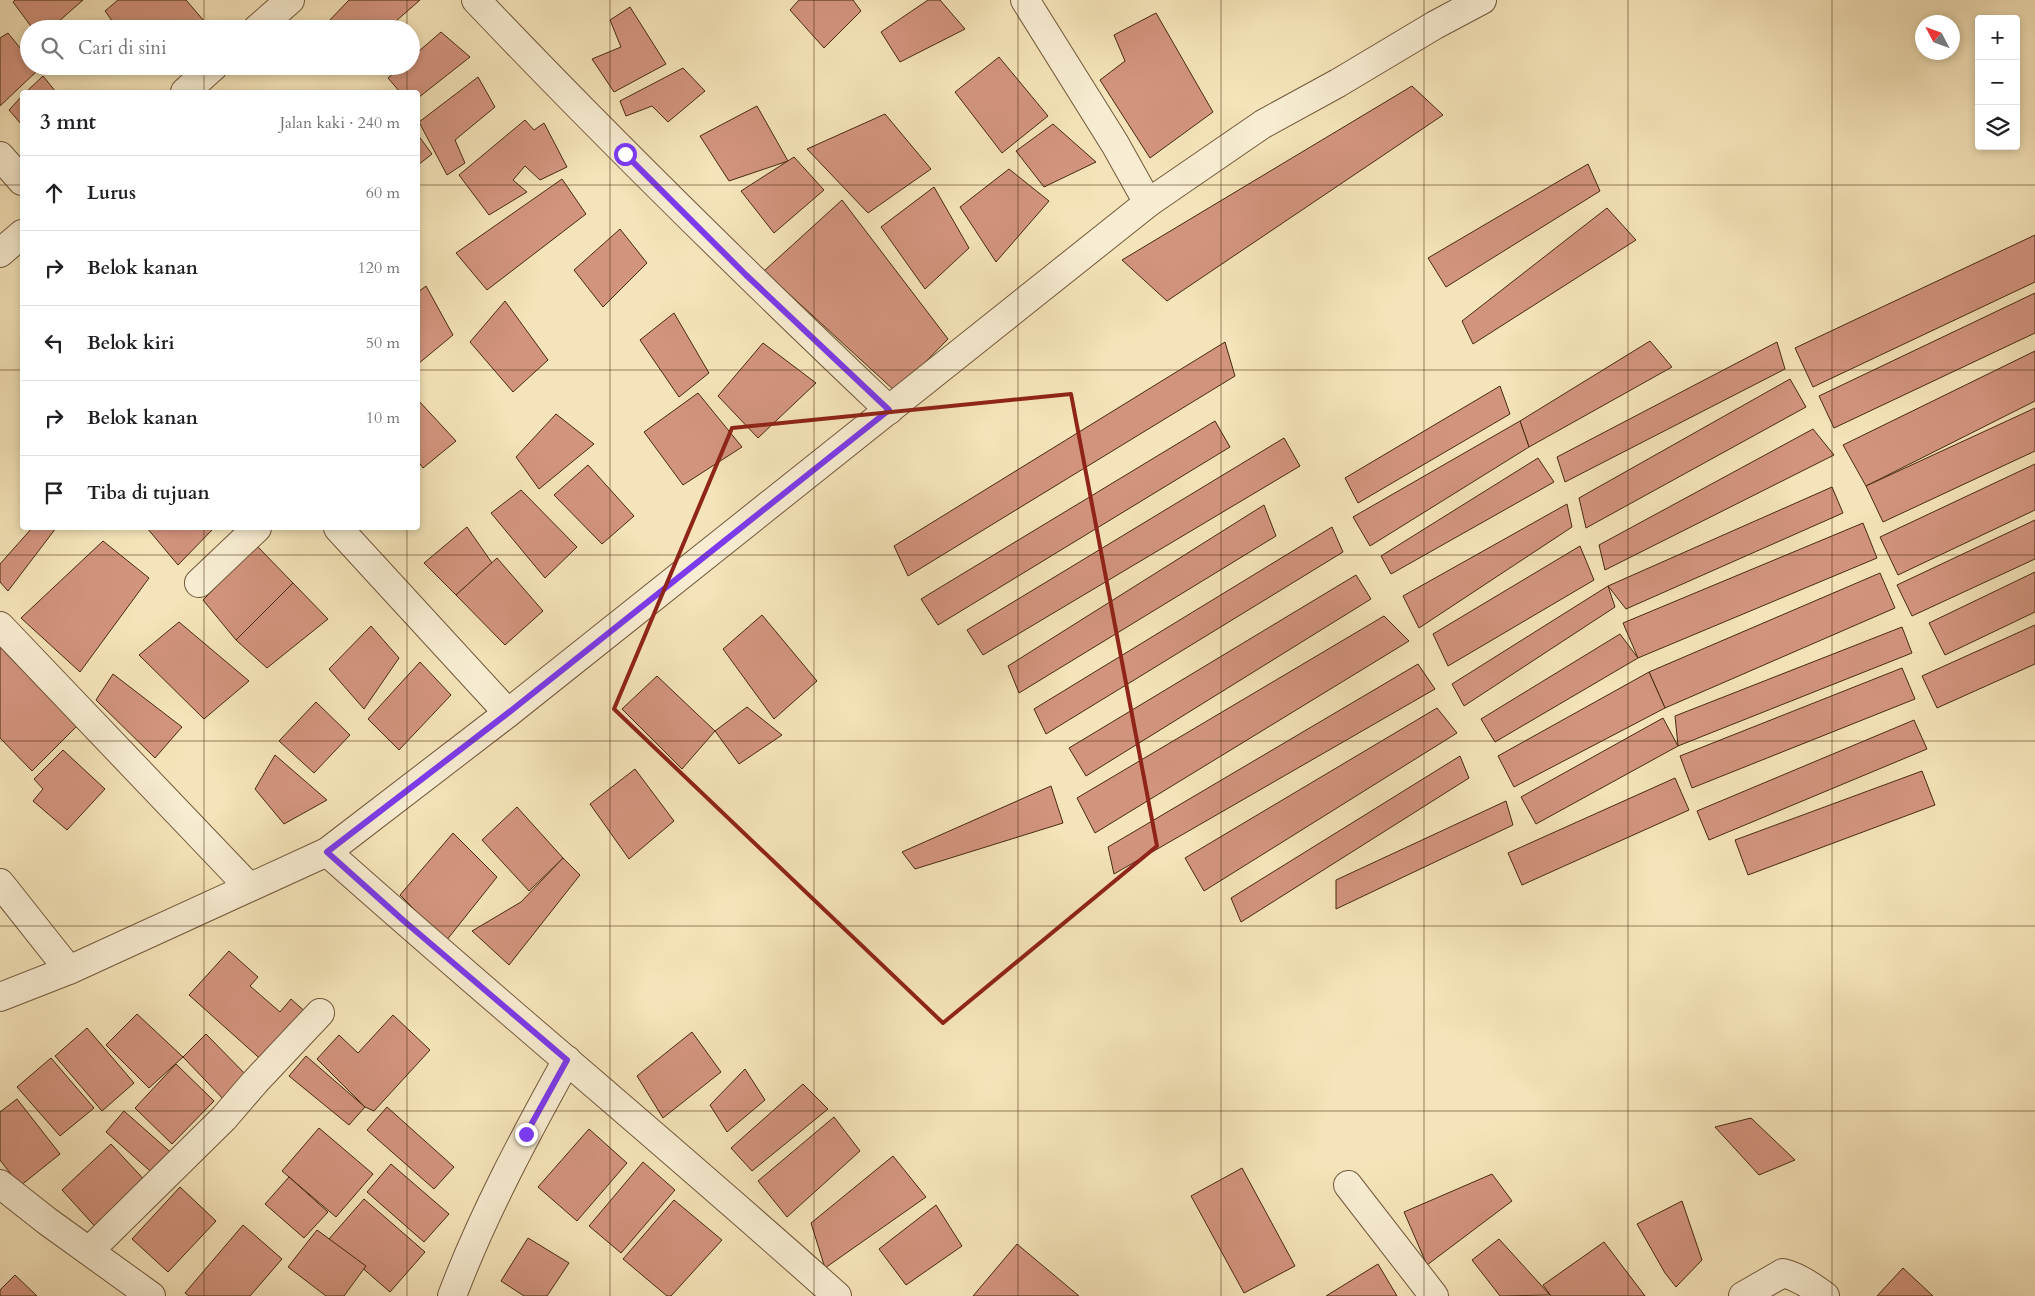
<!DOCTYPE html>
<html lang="id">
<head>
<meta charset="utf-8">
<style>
  body { margin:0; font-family:Cardo,serif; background:#f6f6f6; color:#202124 }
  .controls { position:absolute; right:15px; top:15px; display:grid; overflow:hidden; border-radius:5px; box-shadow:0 2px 8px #0003 }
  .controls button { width:45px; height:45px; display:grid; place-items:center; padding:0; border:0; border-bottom:1px solid #e0e0e0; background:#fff; color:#202124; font:25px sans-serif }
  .compass { position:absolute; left:1915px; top:15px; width:45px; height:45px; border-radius:50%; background:#fff; box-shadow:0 2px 8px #0003; rotate:311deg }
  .stop { position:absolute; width:15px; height:15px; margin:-11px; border:4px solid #7c3aed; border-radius:50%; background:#fff }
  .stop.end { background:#7c3aed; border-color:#fff; box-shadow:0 1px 5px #0008 }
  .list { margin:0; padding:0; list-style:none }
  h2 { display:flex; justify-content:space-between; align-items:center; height:65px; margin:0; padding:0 20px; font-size:21px }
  h2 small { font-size:16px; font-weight:400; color:#757577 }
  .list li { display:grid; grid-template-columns:32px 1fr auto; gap:15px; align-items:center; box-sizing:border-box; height:75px; padding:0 20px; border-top:1px solid #e0e0e0 }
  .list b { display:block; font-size:19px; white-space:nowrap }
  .list em { font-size:16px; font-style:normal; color:#757577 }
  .icon { flex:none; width:28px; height:28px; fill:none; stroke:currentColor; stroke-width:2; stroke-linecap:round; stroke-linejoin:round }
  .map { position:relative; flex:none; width:2035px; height:1296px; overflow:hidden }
  .search { position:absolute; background:#fff; box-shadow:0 2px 8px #0003; left:20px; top:20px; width:400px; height:55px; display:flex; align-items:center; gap:12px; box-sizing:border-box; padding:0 18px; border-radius:28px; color:#757577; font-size:19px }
  .panel { position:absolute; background:#fff; box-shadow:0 2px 8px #0003; left:20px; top:90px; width:400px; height:440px; border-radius:5px }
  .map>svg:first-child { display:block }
  .building { fill:#d3947e; stroke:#472a11 }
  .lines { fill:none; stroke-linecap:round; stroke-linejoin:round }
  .minor-casing { stroke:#72583b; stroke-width:30 }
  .minor { stroke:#f8edd2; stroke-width:28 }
  .route { stroke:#7c3aed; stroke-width:6 }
  .marked { fill:none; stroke:#8f2418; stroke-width:4; stroke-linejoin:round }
  .grid { fill:none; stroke:#472a11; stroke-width:1; stroke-opacity:0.55 }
</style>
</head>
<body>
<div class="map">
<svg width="2035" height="1296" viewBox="0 0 2035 1296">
  <rect width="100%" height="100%" fill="#f5e4b9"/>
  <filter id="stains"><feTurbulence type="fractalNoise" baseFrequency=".004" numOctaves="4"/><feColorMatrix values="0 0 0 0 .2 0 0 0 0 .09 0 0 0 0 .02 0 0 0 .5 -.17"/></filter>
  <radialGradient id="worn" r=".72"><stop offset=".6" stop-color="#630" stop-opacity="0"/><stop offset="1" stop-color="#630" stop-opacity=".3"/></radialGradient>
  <!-- building -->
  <g class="building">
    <polygon points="15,0 83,0 50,29 33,29 13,2"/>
    <polygon points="118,0 186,0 210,28 118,29 105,11"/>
    <polygon points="349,0 420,0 387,29 331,29 326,24"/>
    <polygon points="799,0 853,0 861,11 824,48 790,10"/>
    <polygon points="928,0 940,0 965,29 900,62 881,32"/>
    <polygon points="630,7 666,64 614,92 592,59 621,47 610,20"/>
    <polygon points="1156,13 1213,112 1150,158 1100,80 1125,61 1114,35"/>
    <polygon points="441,32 470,57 418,98 418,92 400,92 388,78 402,66 411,66 411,58"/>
    <polygon points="8,33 29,59 29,66 35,66 38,70 0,106 0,38"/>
    <polygon points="999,57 1048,116 1002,153 955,92"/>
    <polygon points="683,68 705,91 668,122 652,106 626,116 620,101"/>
    <polygon points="43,76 56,92 26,92"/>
    <polygon points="478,77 495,107 455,140 465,163 447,175 419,122"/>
    <polygon points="1412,86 1443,115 1167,301 1122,260"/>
    <polygon points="22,96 22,125 9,110"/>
    <polygon points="757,106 788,161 729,181 700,136"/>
    <polygon points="885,114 931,169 868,213 807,149"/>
    <polygon points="525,120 534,130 544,123 567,167 540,180 525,166 513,180 527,192 489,215 459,175"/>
    <polygon points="1053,124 1096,162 1044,187 1016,151"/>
    <polygon points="418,135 432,154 418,165"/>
    <polygon points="794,157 824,190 774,233 741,191"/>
    <polygon points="1588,164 1600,191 1446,287 1428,258"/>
    <polygon points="1009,169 1049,201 996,262 960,207"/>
    <polygon points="562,179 586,214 487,290 456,253"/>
    <polygon points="934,187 969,248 925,289 881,227"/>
    <polygon points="842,200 948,339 896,392 764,271"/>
    <polygon points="1607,208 1636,240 1473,344 1462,321"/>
    <polygon points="620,229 647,263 603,307 574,270"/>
    <polygon points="2035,235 2035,282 1813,387 1795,348"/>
    <polygon points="426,286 453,335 418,364 418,292"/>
    <polygon points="2035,293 2035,333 1834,428 1819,396"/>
    <polygon points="505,301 548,360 513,392 470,342"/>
    <polygon points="674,313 709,373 679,397 640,340"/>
    <polygon points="1650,341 1672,367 1529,447 1520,421"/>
    <polygon points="1225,342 1235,376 908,576 894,546"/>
    <polygon points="1777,342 1785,369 1565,482 1557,457"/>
    <polygon points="763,343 816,383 758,438 718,396"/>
    <polygon points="2035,351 2035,401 1866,486 1843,445"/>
    <polygon points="1790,379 1806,407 1586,528 1579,498"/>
    <polygon points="1500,386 1510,414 1358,503 1345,478"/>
    <polygon points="698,393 742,447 683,485 644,432"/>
    <polygon points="418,400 456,441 423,468 418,461"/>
    <polygon points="2035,408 2035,451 1883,522 1866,486"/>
    <polygon points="556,414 594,444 539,489 516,457"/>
    <polygon points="1215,421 1230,447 938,625 921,599"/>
    <polygon points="1520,421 1529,447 1370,546 1353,517"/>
    <polygon points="1813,429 1834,455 1605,570 1599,545"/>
    <polygon points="1284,438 1300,466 983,655 967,630"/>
    <polygon points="1538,458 1554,482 1391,574 1381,556"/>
    <polygon points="2035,464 2035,510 1898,575 1880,537"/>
    <polygon points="588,465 634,516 602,544 554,495"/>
    <polygon points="1832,487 1843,513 1626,609 1608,586"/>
    <polygon points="521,490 577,547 545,578 491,513"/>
    <polygon points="1567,504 1572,527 1419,628 1403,596"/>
    <polygon points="1264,505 1276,536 1019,693 1008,666"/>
    <polygon points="2035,520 2035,559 1912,616 1897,585"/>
    <polygon points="1863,523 1877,558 1638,658 1623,623"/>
    <polygon points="467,527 492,563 456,595 424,563"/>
    <polygon points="1332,527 1343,552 1046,734 1034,709"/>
    <polygon points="32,528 56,528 8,591 0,582 0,564"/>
    <polygon points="147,528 214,528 178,565"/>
    <polygon points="103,541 149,578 80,672 21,618"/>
    <polygon points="257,546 293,583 236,640 203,600"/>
    <polygon points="1580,546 1594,580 1448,666 1433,634"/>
    <polygon points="497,558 543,611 505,645 456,595"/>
    <polygon points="2035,572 2035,612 1945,655 1929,623"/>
    <polygon points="1880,573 1895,608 1665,708 1649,672"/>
    <polygon points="1356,575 1371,599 1086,776 1069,748"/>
    <polygon points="293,583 328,619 267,668 236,640"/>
    <polygon points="1608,586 1615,607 1464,706 1452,684"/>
    <polygon points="762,615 817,681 774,719 723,649"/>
    <polygon points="1384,616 1409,641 1095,833 1077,798"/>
    <polygon points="179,622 249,681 204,719 139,655"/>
    <polygon points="2035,625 2035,664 1937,708 1922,676"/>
    <polygon points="371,626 399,658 364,709 329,669"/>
    <polygon points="1902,627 1912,653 1678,746 1675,716"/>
    <polygon points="1620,634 1638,658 1495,742 1481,719"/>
    <polygon points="0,647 77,726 32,771 0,738"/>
    <polygon points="420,662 451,695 399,750 368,719"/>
    <polygon points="1418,664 1435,689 1114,874 1108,847"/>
    <polygon points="1902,668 1915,699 1692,788 1680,756"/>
    <polygon points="1649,672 1665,708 1514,787 1498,756"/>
    <polygon points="113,674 182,727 155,758 96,700"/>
    <polygon points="657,676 715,731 682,769 622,709"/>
    <polygon points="316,702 350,735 314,773 279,741"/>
    <polygon points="747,707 782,735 739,764 715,731"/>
    <polygon points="1437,708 1457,733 1204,891 1185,858"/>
    <polygon points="1663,718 1678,746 1536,824 1521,797"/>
    <polygon points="1914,720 1927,749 1709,840 1697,811"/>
    <polygon points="63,750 105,789 67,830 33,801 43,789 34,779"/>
    <polygon points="275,755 327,800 284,824 255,789"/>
    <polygon points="1460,756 1469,778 1241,922 1231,898"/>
    <polygon points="635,769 674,821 629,859 590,804"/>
    <polygon points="1922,771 1935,805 1748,875 1735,840"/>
    <polygon points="1675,778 1689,810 1522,885 1508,853"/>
    <polygon points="1051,786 1063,823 915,869 902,852"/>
    <polygon points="1506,801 1513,825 1336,909 1336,880"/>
    <polygon points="517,807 563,858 529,891 482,840"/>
    <polygon points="453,833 497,877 446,941 400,895"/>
    <polygon points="563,858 580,875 509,965 472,931 521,902"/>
    <polygon points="229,951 258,977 250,986 280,1012 291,999 309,1015 266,1064 189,995"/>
    <polygon points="137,1014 183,1057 149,1088 106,1045"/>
    <polygon points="393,1015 430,1050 374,1111 365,1107 317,1059 339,1035 358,1053"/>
    <polygon points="87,1028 134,1083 102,1111 55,1056"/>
    <polygon points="692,1032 721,1072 663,1118 637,1076"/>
    <polygon points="206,1034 252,1081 228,1104 183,1057"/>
    <polygon points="306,1056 365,1107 349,1125 289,1076"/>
    <polygon points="51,1058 94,1108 60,1136 17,1087"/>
    <polygon points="176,1064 214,1101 172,1144 135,1108"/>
    <polygon points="745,1069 765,1100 727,1132 710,1105"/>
    <polygon points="803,1084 828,1109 752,1171 731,1148"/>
    <polygon points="17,1099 60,1154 20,1186 0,1160 0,1112"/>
    <polygon points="387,1107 454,1167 434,1189 367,1130"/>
    <polygon points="124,1111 176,1157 157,1177 106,1132"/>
    <polygon points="834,1117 860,1151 787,1217 758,1181"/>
    <polygon points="1751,1118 1795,1160 1759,1175 1715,1127"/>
    <polygon points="319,1128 373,1174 336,1217 282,1171"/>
    <polygon points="589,1129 627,1163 577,1221 538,1187"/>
    <polygon points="111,1144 150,1186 100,1232 62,1190"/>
    <polygon points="893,1156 926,1197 825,1268 811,1223"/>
    <polygon points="643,1162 675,1190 621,1253 589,1226"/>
    <polygon points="391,1164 449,1214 424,1242 367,1192"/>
    <polygon points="1242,1168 1295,1266 1244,1293 1191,1196"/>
    <polygon points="1492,1174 1512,1201 1427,1265 1404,1212"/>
    <polygon points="289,1177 328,1212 304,1238 265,1204"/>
    <polygon points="180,1187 216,1221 168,1272 132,1239"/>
    <polygon points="364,1199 425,1252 390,1292 329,1239"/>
    <polygon points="674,1200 722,1240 671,1296 667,1296 623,1259"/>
    <polygon points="1682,1201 1702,1260 1676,1287 1665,1273 1637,1224"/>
    <polygon points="936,1205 962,1246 906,1285 879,1249"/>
    <polygon points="243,1225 282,1259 250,1296 189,1296 185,1293"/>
    <polygon points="317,1230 366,1266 344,1296 326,1296 288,1267"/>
    <polygon points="528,1238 569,1263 547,1296 524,1296 501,1281"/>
    <polygon points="1499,1239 1550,1295 1500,1296 1472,1260"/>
    <polygon points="1604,1242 1645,1296 1551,1296 1543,1285"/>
    <polygon points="1017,1244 1079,1296 973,1296"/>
    <polygon points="1378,1264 1397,1296 1326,1296"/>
    <polygon points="1903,1268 1933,1296 1877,1296"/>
    <polygon points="15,1275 37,1296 0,1296 0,1290"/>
  </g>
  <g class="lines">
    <!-- minor casing -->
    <g class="minor-casing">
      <g id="minor">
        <path d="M476,0C610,141 748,276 889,410"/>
        <polyline points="1025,0 1115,144 1148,203"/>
        <polyline points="257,29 290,0"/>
        <polyline points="185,92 214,66"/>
        <polyline points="0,156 22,181"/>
        <polyline points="0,253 22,234"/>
        <polyline points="338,528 508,713"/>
        <polyline points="199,583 257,528"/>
        <polyline points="0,626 249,887"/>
        <path d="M327,852C495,1002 669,1145 837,1296"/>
        <polyline points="0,883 69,970"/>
        <polyline points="0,997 69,970 327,852 508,713 1148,203 1263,124 1338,83 1435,25 1482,0"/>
        <polyline points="0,1184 47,1221 151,1296"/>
        <polyline points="1348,1185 1434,1296"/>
        <polyline points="89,1251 224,1118 255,1082 320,1013"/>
        <path d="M452,1296C483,1214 525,1136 567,1060"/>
        <path d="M1743,1296L1783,1273C1799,1277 1811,1286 1825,1296"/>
      </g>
    </g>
    <!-- minor -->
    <use href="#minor" class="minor"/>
  </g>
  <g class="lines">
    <!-- route -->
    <polyline class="route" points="526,1134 567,1060 404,921 327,852 508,713 889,410 746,275 625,154"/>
  </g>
  <!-- marked area -->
  <path class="marked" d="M1071,394L1157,846L943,1023L614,709L732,428Z"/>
  <!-- grid -->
  <path class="grid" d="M204,0V29M407,0V29M610,0V1296M814,0V1296M1018,0V1296M1221,0V1296M1424,0V1296M1628,0V1296M1832,0V1296M204,66V92M407,66V92M0,185H22M418,185H2035M0,370H22M418,370H2035M204,528V1296M407,528V1296M0,555H2035M0,741H2035M0,926H2035M0,1111H2035"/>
  <rect width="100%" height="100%" filter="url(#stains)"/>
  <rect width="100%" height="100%" fill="url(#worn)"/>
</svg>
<div class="controls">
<button>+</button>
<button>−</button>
<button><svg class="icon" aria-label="layers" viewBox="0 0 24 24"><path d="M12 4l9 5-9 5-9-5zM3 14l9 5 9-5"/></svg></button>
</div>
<svg class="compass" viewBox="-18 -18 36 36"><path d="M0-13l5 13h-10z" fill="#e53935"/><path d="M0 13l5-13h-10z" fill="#757577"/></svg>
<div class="stop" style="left:625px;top:154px"></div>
<div class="stop end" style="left:526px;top:1134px"></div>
<div class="search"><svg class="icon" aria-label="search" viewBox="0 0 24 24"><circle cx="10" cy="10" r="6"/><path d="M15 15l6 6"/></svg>Cari di sini</div>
<section class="panel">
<h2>3 mnt<small>Jalan kaki · 240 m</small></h2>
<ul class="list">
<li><svg class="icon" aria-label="ahead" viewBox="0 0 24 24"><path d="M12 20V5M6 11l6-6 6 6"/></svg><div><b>Lurus</b></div><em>60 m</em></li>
<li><svg class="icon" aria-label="right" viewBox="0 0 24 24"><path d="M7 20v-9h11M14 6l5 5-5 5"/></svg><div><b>Belok kanan</b></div><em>120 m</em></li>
<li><svg class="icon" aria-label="left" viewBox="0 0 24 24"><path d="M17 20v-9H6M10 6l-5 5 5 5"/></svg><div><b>Belok kiri</b></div><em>50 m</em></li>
<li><svg class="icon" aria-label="right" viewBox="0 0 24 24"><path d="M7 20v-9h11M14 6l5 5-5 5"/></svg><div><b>Belok kanan</b></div><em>10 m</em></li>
<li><svg class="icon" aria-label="arrive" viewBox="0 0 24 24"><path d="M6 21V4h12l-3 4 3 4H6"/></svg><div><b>Tiba di tujuan</b></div></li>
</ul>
</section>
</div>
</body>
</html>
